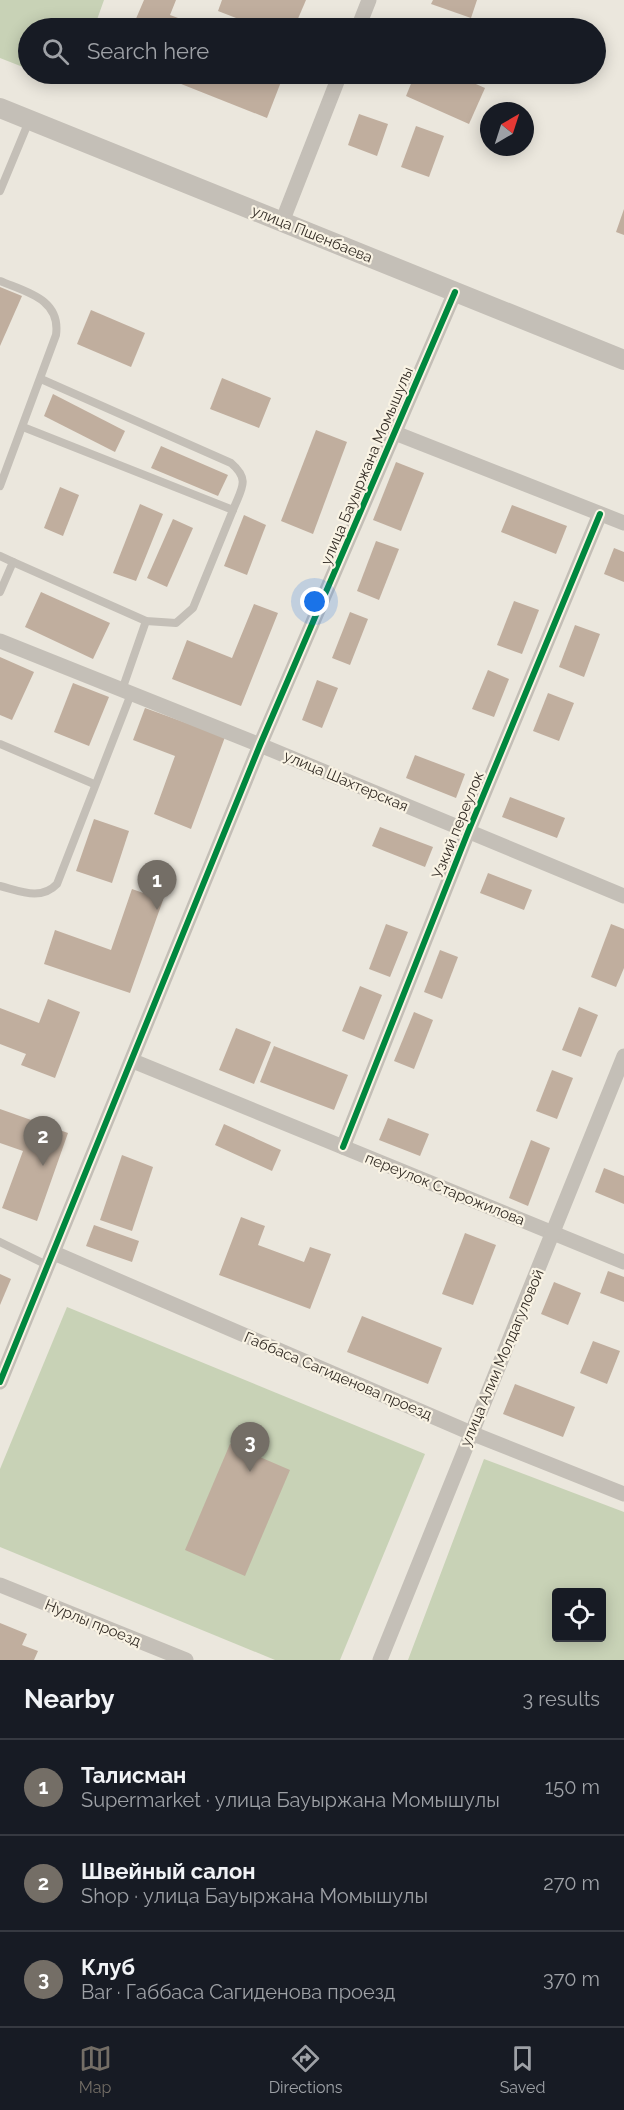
<!DOCTYPE html>
<html lang="en">
<head>
<meta charset="utf-8">
<style>
  body { margin:0; font-family:Raleway,sans-serif; background:#242831; color:#f1f3f6 }
  .controls { position:absolute; right:18px; bottom:18px; display:grid; overflow:hidden; border-radius:6px; box-shadow:0 3px 15px #0003 }
  .controls button { width:54px; height:54px; display:grid; place-items:center; padding:0; border:0; border-bottom:2px solid #363941; background:#171b24; color:#f1f3f6; font:30px sans-serif }
  .compass { position:absolute; left:480px; top:102px; width:54px; height:54px; border-radius:50%; background:#171b24; box-shadow:0 3px 15px #0003; rotate:39deg }
  .you { position:absolute; left:315px; top:602px; width:21px; height:21px; margin:-15px; border:4px solid #fff; border-radius:50%; background:#1a73e8; box-shadow:0 0 0 9px #1a73e833 }
  .badge { display:grid; place-items:center; width:39px; height:39px; border-radius:50%; background:#746e66; color:#fff; font-size:20px; font-weight:700 }
  .pin { position:absolute; translate:-50% -50px; filter:drop-shadow(0 2px 3px #0008) }
  .pin::after { content:''; position:absolute; top:32px; width:21px; height:18px; background:inherit; clip-path:polygon(0 0,100% 0,50% 100%) }
  .list { margin:0; padding:0; list-style:none }
  h2 { display:flex; justify-content:space-between; align-items:center; height:78px; margin:0; padding:0 24px; font-size:26px }
  h2 small { font-size:20px; font-weight:400; color:#9ea1a6 }
  .list li { display:grid; grid-template-columns:39px 1fr auto; gap:18px; align-items:center; box-sizing:border-box; height:96px; padding:0 24px; border-top:2px solid #363941 }
  .list b { display:block; font-size:22px; white-space:nowrap }
  .list p { margin:0; font-size:20px; white-space:nowrap; color:#9ea1a6 }
  .list em { font-size:20px; font-style:normal; color:#9ea1a6 }
  .icon { flex:none; width:33px; height:33px; fill:none; stroke:currentColor; stroke-width:2; stroke-linecap:round; stroke-linejoin:round }
  .map { position:relative; flex:none; width:624px; height:1660px; overflow:hidden }
  .search { position:absolute; background:#171b24; box-shadow:0 3px 15px #0003; left:18px; right:18px; top:18px; height:66px; display:flex; align-items:center; gap:15px; box-sizing:border-box; padding:0 21px; border-radius:33px; color:#9ea1a6; font-size:22px }
  .sheet { height:366px; background:#171b24 }
  nav { display:flex; justify-content:space-around; align-items:center; box-sizing:border-box; height:84px; border-top:2px solid #363941; background:#171b24; font-size:16px; color:#9ea1a6 }
  nav a { display:grid; justify-items:center; gap:3px }
  nav .on { color:#746e66 }
  .map>svg:first-child { display:block }
  .green { fill:#c8d2b6; fill-rule:evenodd }
  .building { fill:#c0ae9e }
  .lines { fill:none; stroke-linecap:round; stroke-linejoin:round }
  .service { stroke:#c4bfb7; stroke-width:8 }
  .minor { stroke:#c4bfb7; stroke-width:15 }
  .tertiary { stroke:#c4bfb7; stroke-width:20 }
  .cycleway-casing { stroke:#f9f3e4; stroke-width:10 }
  .cycleway { stroke:#00873e; stroke-width:6 }
  .labels { text-anchor:middle; stroke-width:4.5; stroke-linejoin:round; paint-order:stroke }
  .street-label { font-size:15px; fill:#342d26; stroke:#f9f3e4 }
</style>
</head>
<body>
<div class="map">
<svg width="624" height="1660" viewBox="0 0 624 1660">
  <rect width="100%" height="100%" fill="#ebe7dd"/>
  <!-- green -->
  <g class="green">
    <polygon points="0,0 104,0 94,28 28,28 28,69 0,58"/>
    <polygon points="67,1307 425,1454 340,1660 275,1660 0,1547 0,1469"/>
    <path d="M484,1459L624,1512V1660H408ZM602,1592V1638H556V1592Z"/>
  </g>
  <!-- building -->
  <g class="building">
    <polygon points="144,0 176,0 170,15 205,28 132,28"/>
    <polygon points="222,0 306,0 294,28 262,28 218,11"/>
    <polygon points="433,0 477,0 471,18 431,4"/>
    <polygon points="156,74 284,74 267,118"/>
    <polygon points="415,74 453,74 485,88 469,124 406,96"/>
    <polygon points="359,114 388,124 377,156 348,145"/>
    <polygon points="416,126 444,136 429,177 401,167"/>
    <polygon points="624,209 624,235 616,232"/>
    <polygon points="0,287 22,296 0,346"/>
    <polygon points="91,310 145,333 131,367 77,344"/>
    <polygon points="222,378 271,398 259,428 210,409"/>
    <polygon points="53,394 125,431 115,452 44,416"/>
    <polygon points="316,430 347,442 313,534 281,521"/>
    <polygon points="161,446 228,475 218,496 151,468"/>
    <polygon points="396,462 424,473 401,531 373,520"/>
    <polygon points="60,487 79,495 63,536 44,528"/>
    <polygon points="140,504 163,514 136,581 113,573"/>
    <polygon points="512,505 567,526 556,554 501,532"/>
    <polygon points="244,515 266,525 247,575 224,566"/>
    <polygon points="173,519 193,528 167,587 147,578"/>
    <polygon points="376,541 399,549 379,600 357,591"/>
    <polygon points="614,548 624,552 624,582 604,574"/>
    <polygon points="41,592 110,623 93,659 25,627"/>
    <polygon points="514,601 539,610 522,654 497,645"/>
    <polygon points="254,604 278,613 241,706 172,679 187,640 232,658"/>
    <polygon points="350,612 368,619 350,665 332,658"/>
    <polygon points="575,625 600,634 584,677 559,667"/>
    <polygon points="0,657 34,672 12,720 0,715"/>
    <polygon points="488,670 509,679 494,717 472,709"/>
    <polygon points="317,680 338,688 322,728 302,720"/>
    <polygon points="73,683 109,697 89,746 54,732"/>
    <polygon points="548,693 574,703 559,741 533,731"/>
    <polygon points="145,708 225,737 191,829 154,814 175,756 133,740"/>
    <polygon points="415,755 465,774 456,798 406,778"/>
    <polygon points="510,797 565,818 557,838 502,817"/>
    <polygon points="94,819 129,831 112,883 76,871"/>
    <polygon points="380,827 433,847 425,867 372,846"/>
    <polygon points="488,873 532,890 524,910 480,893"/>
    <polygon points="132,889 163,900 130,993 44,964 55,930 111,950"/>
    <polygon points="386,924 408,932 390,977 369,969"/>
    <polygon points="611,924 624,929 624,968 616,987 591,977"/>
    <polygon points="440,950 458,957 442,999 424,992"/>
    <polygon points="360,986 382,995 364,1040 342,1031"/>
    <polygon points="48,999 80,1012 55,1078 21,1065 26,1054 0,1044 0,1008 39,1023"/>
    <polygon points="579,1007 598,1015 581,1057 562,1050"/>
    <polygon points="414,1012 433,1020 414,1069 394,1061"/>
    <polygon points="236,1028 271,1042 254,1084 219,1070"/>
    <polygon points="274,1046 348,1075 334,1110 260,1082"/>
    <polygon points="552,1070 573,1078 557,1119 536,1111"/>
    <polygon points="0,1109 68,1133 37,1221 2,1208 23,1151 0,1143"/>
    <polygon points="388,1118 429,1134 420,1156 379,1140"/>
    <polygon points="224,1124 281,1150 272,1171 215,1145"/>
    <polygon points="531,1140 550,1148 528,1206 509,1198"/>
    <polygon points="122,1155 153,1167 132,1231 100,1220"/>
    <polygon points="604,1168 624,1176 624,1204 595,1192"/>
    <polygon points="241,1217 265,1226 258,1245 304,1262 310,1247 331,1254 310,1309 219,1275"/>
    <polygon points="94,1225 139,1241 132,1262 86,1246"/>
    <polygon points="465,1233 496,1245 473,1305 442,1294"/>
    <polygon points="608,1271 624,1277 624,1302 600,1293"/>
    <polygon points="0,1274 11,1279 0,1305"/>
    <polygon points="554,1282 581,1293 568,1325 541,1314"/>
    <polygon points="362,1316 442,1348 428,1384 347,1352"/>
    <polygon points="593,1341 620,1351 607,1384 580,1373"/>
    <polygon points="515,1384 575,1407 563,1437 503,1414"/>
    <polygon points="230,1444 290,1470 245,1576 185,1550"/>
    <polygon points="0,1623 27,1634 22,1645 38,1651 34,1660 0,1660"/>
  </g>
  <g class="lines">
    <!-- service -->
    <g class="service">
      <polyline points="0,191 29,121"/>
      <path d="M0,281C26,292 61,299 56,335L0,486"/>
      <path d="M41,379L231,463C251,480 241,489 233,510"/>
      <polyline points="0,556 13,562 0,592"/>
      <polyline points="13,562 146,621 176,623 193,608 233,510 23,427"/>
      <polyline points="122,690 146,621"/>
      <polyline points="0,744 94,784"/>
      <path d="M0,886C20,891 41,901 57,884L131,694"/>
      <polyline points="0,1242 49,1266"/>
    </g>
    <!-- minor -->
    <g class="minor">
      <polyline points="358,28 369,0"/>
      <polyline points="282,222 340,74"/>
      <polyline points="395,433 624,523"/>
      <polyline points="0,641 260,745 624,896"/>
      <polyline points="133,1061 624,1262"/>
      <polyline points="343,1147 468,832 600,514"/>
      <polyline points="54,1253 471,1433 624,1494"/>
      <polyline points="0,1382 260,745 455,292"/>
      <polyline points="0,1585 186,1660"/>
      <polyline points="380,1660 624,1056"/>
    </g>
    <!-- tertiary -->
    <polyline class="tertiary" points="0,108 624,360"/>
    <!-- cycleway casing -->
    <g class="cycleway-casing">
      <g id="cycleway">
        <polyline points="343,1147 468,832 600,514"/>
        <polyline points="0,1382 260,745 455,292"/>
      </g>
    </g>
    <!-- cycleway -->
    <use href="#cycleway" class="cycleway"/>
  </g>
  <g class="labels">
    <!-- street labels -->
    <g class="street-label">
      <text transform="translate(312 234) rotate(22)" y="5">улица Пшенбаева</text>
      <text transform="translate(367 466) rotate(-67)" y="5">улица Бауыржана Момышулы</text>
      <text transform="translate(346 781) rotate(23)" y="5">улица Шахтерская</text>
      <text transform="translate(458 825) rotate(-68)" y="5">Узкий переулок</text>
      <text transform="translate(445 1189) rotate(22)" y="5">переулок Старожилова</text>
      <text transform="translate(502 1358) rotate(-67)" y="5">улица Алии Молдагуловой</text>
      <text transform="translate(338 1376) rotate(23)" y="5">Габбаса Сагиденова проезд</text>
      <text transform="translate(93 1623) rotate(22)" y="5">Нурлы проезд</text>
    </g>
  </g>
</svg>
<div class="controls">
<button><svg class="icon" aria-label="locate" viewBox="0 0 24 24"><circle cx="12" cy="12" r="6"/><path d="M12 2v4M12 18v4M2 12h4M18 12h4"/></svg></button>
</div>
<svg class="compass" viewBox="-18 -18 36 36"><path d="M0-13l5 13h-10z" fill="#e53935"/><path d="M0 13l5-13h-10z" fill="#9ea1a6"/></svg>
<div class="you"></div>
<div class="pin badge" style="left:157px;top:910px">1</div>
<div class="pin badge" style="left:43px;top:1166px">2</div>
<div class="pin badge" style="left:250px;top:1472px">3</div>
<div class="search"><svg class="icon" aria-label="search" viewBox="0 0 24 24"><circle cx="10" cy="10" r="6"/><path d="M15 15l6 6"/></svg>Search here</div>
</div>
<section class="sheet">
<h2>Nearby<small>3 results</small></h2>
<ul class="list">
<li><span class="badge">1</span><div><b>Талисман</b><p>Supermarket · улица Бауыржана Момышулы</p></div><em>150 m</em></li>
<li><span class="badge">2</span><div><b>Швейный салон</b><p>Shop · улица Бауыржана Момышулы</p></div><em>270 m</em></li>
<li><span class="badge">3</span><div><b>Клуб</b><p>Bar · Габбаса Сагиденова проезд</p></div><em>370 m</em></li>
</ul>
</section>
<nav>
<a class="on"><svg class="icon" aria-label="map" viewBox="0 0 24 24"><path d="M3 6l6-2 6 2 6-2v14l-6 2-6-2-6 2zM9 4v14M15 6v14"/></svg>Map</a>
<a><svg class="icon" aria-label="directions" viewBox="0 0 24 24"><path d="M12 3l9 9-9 9-9-9zM9 14v-3h6M13 9l2 2-2 2"/></svg>Directions</a>
<a><svg class="icon" aria-label="saved" viewBox="0 0 24 24"><path d="M7 4h10v16l-5-4-5 4z"/></svg>Saved</a>
</nav>
</body>
</html>
